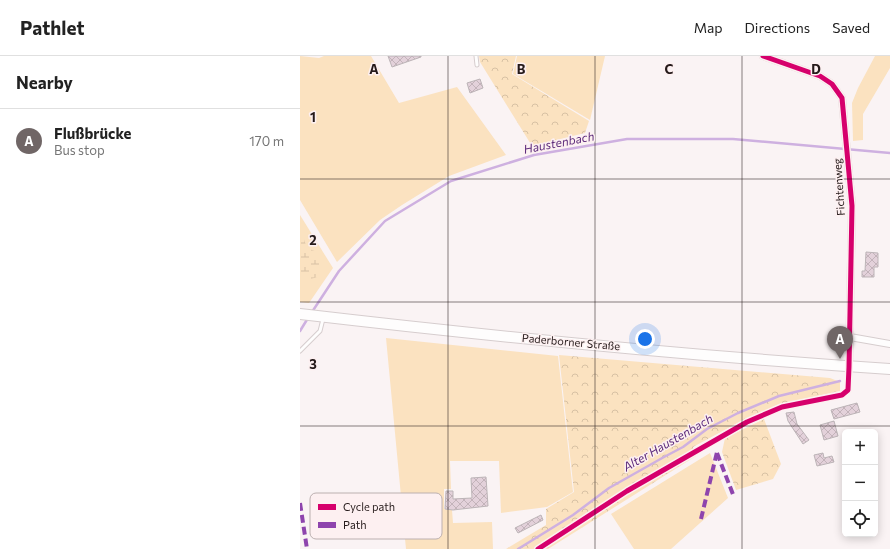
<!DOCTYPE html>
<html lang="en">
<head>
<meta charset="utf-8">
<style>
  body { margin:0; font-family:Commissioner,sans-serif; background:#f6f6f6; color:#222 }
  .controls { position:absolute; right:12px; bottom:12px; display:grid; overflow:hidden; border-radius:6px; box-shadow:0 2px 10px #0003 }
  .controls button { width:36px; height:36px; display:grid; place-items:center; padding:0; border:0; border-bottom:1px solid #e0e0e0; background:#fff; color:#222; font:20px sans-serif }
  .you { position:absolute; left:345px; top:283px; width:14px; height:14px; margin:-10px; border:3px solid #fff; border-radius:50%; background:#1a73e8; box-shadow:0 0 0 6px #1a73e833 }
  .badge { display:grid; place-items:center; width:26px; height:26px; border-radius:50%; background:#706666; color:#fff; font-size:13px; font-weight:700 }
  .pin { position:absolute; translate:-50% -33px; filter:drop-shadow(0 1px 2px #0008) }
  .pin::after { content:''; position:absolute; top:21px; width:14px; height:12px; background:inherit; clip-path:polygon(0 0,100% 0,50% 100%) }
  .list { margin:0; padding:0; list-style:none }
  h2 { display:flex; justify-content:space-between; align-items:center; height:52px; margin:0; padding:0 16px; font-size:17px }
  h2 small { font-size:13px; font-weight:400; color:#767676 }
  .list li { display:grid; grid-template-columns:26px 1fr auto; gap:12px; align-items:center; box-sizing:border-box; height:64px; padding:0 16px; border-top:1px solid #e0e0e0 }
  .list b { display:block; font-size:15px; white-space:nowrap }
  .list p { margin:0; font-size:13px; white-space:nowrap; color:#767676 }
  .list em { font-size:13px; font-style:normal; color:#767676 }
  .icon { flex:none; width:22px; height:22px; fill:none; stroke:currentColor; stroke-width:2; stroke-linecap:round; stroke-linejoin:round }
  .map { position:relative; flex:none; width:590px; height:493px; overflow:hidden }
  header { display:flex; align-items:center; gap:24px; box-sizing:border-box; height:56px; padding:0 20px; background:#fff; border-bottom:1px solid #e0e0e0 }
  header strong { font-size:19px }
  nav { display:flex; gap:22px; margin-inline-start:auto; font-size:14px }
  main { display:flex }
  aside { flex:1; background:#fff }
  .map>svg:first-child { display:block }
  .green { fill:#fbe2c0 }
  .forest { fill:url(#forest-crowns) }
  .wetland { fill:url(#wetland-marsh) }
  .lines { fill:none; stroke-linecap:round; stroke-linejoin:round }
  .stream { stroke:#ceb0e0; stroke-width:2.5 }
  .building { fill:url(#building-cross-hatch); stroke:#bcb4b7 }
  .lane-casing { stroke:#d6cdce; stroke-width:5 }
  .street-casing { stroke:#d6cdce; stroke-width:8 }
  .primary-casing { stroke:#d6cdce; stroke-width:12 }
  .lane { stroke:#fefdfd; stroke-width:3 }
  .street { stroke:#fefdfd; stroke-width:6 }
  .primary { stroke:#fefdfd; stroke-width:10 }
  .quiet { stroke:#8e44ad; stroke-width:4; stroke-dasharray:8 4; stroke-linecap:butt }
  .cycleway-casing { stroke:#fdf0f1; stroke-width:8 }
  .cycleway { stroke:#d6006c; stroke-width:5 }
  .grid { fill:none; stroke:#251a1a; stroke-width:1; stroke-opacity:0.55 }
  .labels { text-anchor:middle; stroke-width:3; stroke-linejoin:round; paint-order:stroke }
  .street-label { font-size:11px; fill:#251a1a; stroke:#fdf0f1 }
  .water-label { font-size:12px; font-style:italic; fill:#5d2b7b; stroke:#fdf0f1 }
  .key { fill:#fdf0f1; stroke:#bcb0b0; stroke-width:1 }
  .key-label { font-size:11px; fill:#251a1a }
  .grid-label { font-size:13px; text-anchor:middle; font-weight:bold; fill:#251a1a; stroke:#fdf0f1; stroke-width:3; stroke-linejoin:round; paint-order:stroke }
</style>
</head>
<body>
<header>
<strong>Pathlet</strong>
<nav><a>Map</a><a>Directions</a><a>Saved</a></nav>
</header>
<main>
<aside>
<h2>Nearby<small></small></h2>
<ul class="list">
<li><span class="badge">A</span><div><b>Flußbrücke</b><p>Bus stop</p></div><em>170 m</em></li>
</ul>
</aside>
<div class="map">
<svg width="590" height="493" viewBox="0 0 590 493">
  <defs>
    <pattern id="forest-crowns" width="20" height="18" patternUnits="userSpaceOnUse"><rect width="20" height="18" fill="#fbe2c0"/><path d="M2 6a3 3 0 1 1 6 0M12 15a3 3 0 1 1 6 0" fill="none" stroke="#d7c1a4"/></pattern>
    <pattern id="wetland-marsh" width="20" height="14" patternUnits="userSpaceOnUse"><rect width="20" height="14" fill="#fbe2c0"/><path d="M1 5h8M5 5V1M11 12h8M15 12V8" fill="none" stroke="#d7c1a4"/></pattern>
    <pattern id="building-cross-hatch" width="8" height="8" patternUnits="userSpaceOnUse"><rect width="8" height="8" fill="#e3d1da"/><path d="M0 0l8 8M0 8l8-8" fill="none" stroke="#c3b3ba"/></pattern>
  </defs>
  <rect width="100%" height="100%" fill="#faf3f4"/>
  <!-- green -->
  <g class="green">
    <polygon points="0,0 19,2 24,0 71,0 99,47 157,31 206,99 149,120 102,149 80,164 37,206 0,144"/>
    <polygon points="217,0 305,0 290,64 213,18"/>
    <polygon points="575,0 590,0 590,12 563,58 563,84 553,85 552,47 558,32"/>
    <polygon points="0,159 33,212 9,247 0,246"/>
    <polygon points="86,282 258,300 273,436 247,451 201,457 199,405 150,405 151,433 144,433 144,453 152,454 153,467 192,466 193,493 106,493"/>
    <polygon points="410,397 428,442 371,493 334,493 311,458"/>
  </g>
  <!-- forest -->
  <g class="forest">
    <polygon points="179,0 216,0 212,18 289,65 285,77 232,90 180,6"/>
    <polygon points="259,299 530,322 540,326 540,335 481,348 445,363 393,391 396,400 248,493 206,493 246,469 246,453 274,436"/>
    <polygon points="464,363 481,408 473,423 436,434 422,396 425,382"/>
  </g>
  <!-- wetland -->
  <polygon class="wetland" points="0,172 7,192 17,196 22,211 17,221 8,224 0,221"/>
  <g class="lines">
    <!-- stream -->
    <g class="stream">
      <polyline points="12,256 39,215 85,165 151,125 234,99 327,83 433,83 590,97"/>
      <polyline points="0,275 8,262"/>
      <polyline points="218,493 273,459 309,432 364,401 383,391 407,373 438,357 479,340 540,325"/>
    </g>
  </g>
  <!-- building -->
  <g class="building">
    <polygon points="88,0 121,0 121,1 92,11"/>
    <polygon points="180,23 183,32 170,37 167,27"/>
    <polygon points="566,196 578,197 578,211 574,211 574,221 562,221 562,215 565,215"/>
    <polygon points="557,347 560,356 534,363 531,354"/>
    <polygon points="494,356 497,368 509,384 503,388 488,365 486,357"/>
    <polygon points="534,365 538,380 524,384 520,369"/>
    <polygon points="523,397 524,402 532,400 534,406 517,410 514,399"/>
    <polygon points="186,421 188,450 153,454 145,453 146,435 153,435 153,443 172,442 171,422"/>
    <polygon points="241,459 243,464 218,477 215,472"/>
  </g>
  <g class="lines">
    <!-- lane casing -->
    <g class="lane-casing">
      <g id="lane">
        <polyline points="176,0 177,9"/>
        <polyline points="0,295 20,275 23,263"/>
        <polyline points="482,351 542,339 548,334 549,312"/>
      </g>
    </g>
    <!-- street casing -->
    <g class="street-casing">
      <g id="street">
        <polyline points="463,0 520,20 532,28 542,42 552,150 549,311"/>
        <polyline points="550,281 590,288"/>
      </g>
    </g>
    <!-- primary casing -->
    <g class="primary-casing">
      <path id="primary" d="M0,258C196,281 393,300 590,313"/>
    </g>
    <!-- lane -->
    <use href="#lane" class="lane"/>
    <!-- street -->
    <use href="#street" class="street"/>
    <!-- primary -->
    <use href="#primary" class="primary"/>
    <!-- quiet -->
    <g class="quiet">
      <polyline points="417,397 434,441"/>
      <polyline points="0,447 7,493"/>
      <polyline points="401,463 417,396"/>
    </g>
    <!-- cycleway casing -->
    <g class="cycleway-casing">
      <polyline id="cycleway" points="238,493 327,435 447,366 482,351 542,339 548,334 549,311 552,150 542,42 532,28 520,20 463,0"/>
    </g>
    <!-- cycleway -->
    <use href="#cycleway" class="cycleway"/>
  </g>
  <!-- grid -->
  <path class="grid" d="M148,0V493M295,0V493M442,0V493M0,123H590M0,246H590M0,370H590"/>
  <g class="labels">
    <!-- street labels -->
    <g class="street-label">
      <text transform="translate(539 131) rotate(-94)" y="4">Fichtenweg</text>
      <text transform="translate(271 286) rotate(5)" y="4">Paderborner Straße</text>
    </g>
    <!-- water labels -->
    <g class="water-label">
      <text transform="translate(259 87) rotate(-11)" y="4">Haustenbach</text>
      <text transform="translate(368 387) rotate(-30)" y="4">Alter Haustenbach</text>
    </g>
  </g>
  <!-- legend -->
  <rect x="10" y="437" width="132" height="46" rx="6" class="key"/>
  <rect x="18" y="448" width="18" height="6" fill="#d6006c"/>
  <rect x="18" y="466" width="18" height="6" fill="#8e44ad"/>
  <g class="key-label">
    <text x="43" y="455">Cycle path</text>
    <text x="43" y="473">Path</text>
  </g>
  <g class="grid-label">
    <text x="74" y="18">A</text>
    <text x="221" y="18">B</text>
    <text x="369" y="18">C</text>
    <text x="516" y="18">D</text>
    <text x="13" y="66">1</text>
    <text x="13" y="189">2</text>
    <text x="13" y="313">3</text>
  </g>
</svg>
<div class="controls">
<button>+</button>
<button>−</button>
<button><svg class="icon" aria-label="locate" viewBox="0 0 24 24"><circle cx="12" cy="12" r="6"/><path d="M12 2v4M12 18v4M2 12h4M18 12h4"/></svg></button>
</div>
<div class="you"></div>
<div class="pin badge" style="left:540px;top:303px">A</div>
</div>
</main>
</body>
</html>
